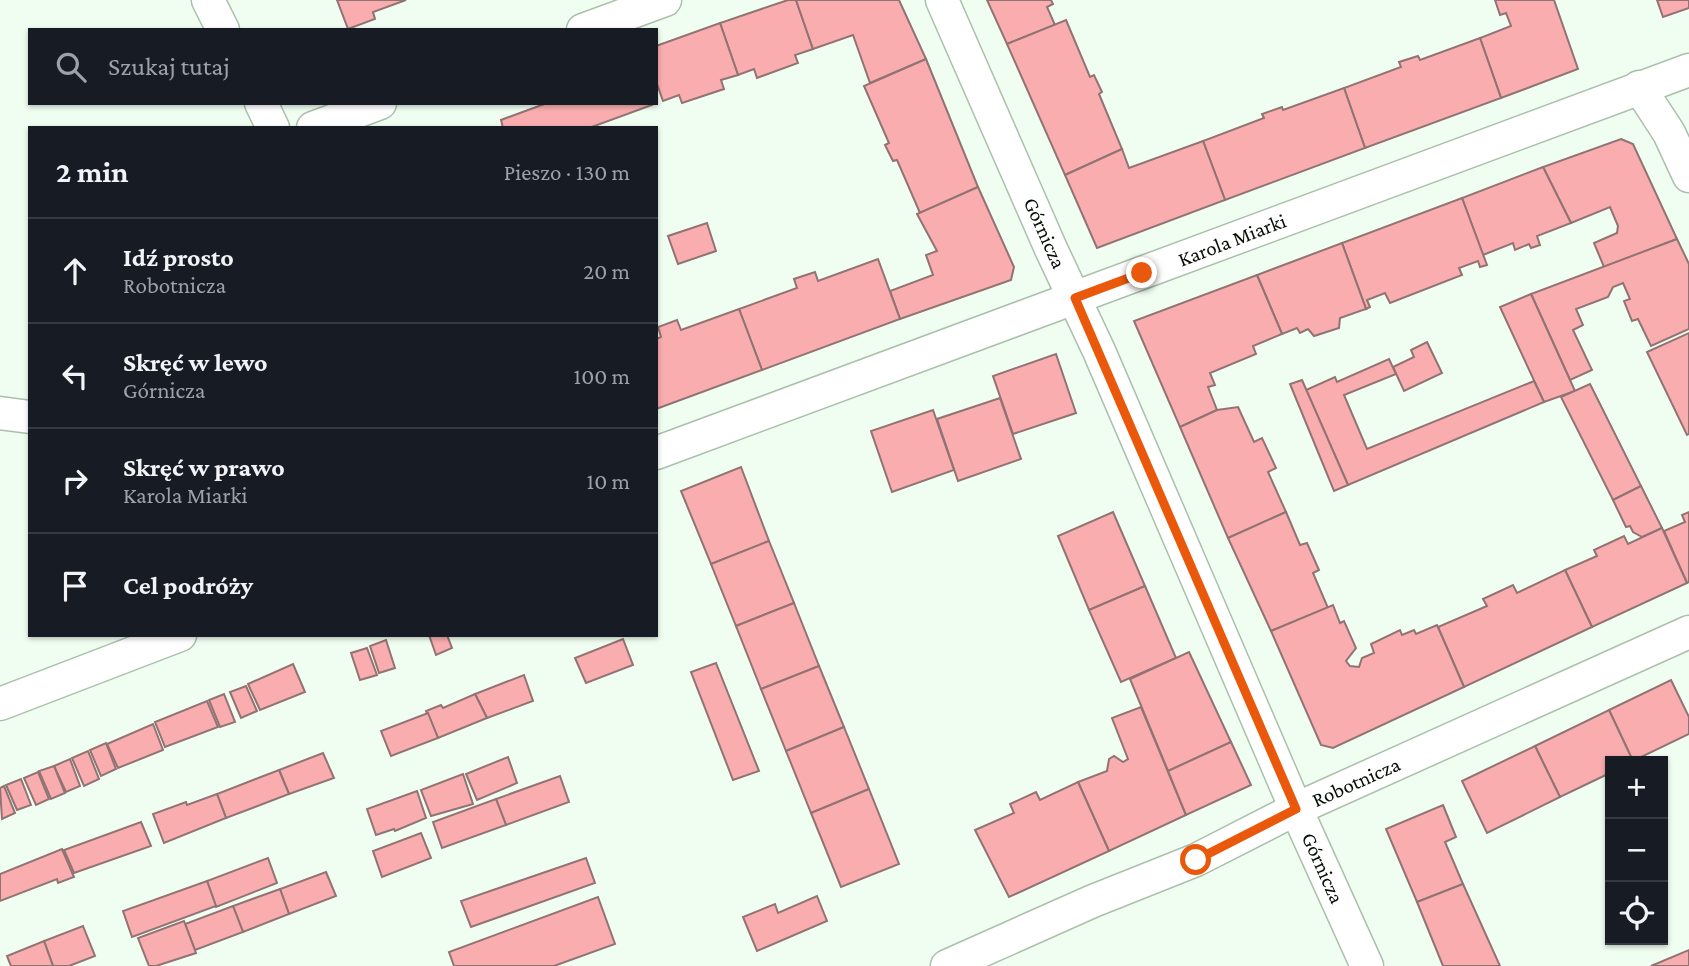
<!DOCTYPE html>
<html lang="pl">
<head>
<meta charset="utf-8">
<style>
  body { margin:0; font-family:"Crimson Pro",serif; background:#242831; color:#f1f3f6 }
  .controls { position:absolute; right:21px; bottom:21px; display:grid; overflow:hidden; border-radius:0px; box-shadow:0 2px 5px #0004 }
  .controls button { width:63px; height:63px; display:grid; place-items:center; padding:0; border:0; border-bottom:2px solid #363941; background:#171b24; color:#f1f3f6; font:35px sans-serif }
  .stop { position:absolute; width:21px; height:21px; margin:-16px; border:5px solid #ea580c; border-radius:50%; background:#fff }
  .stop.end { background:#ea580c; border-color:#fff; box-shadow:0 2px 7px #0008 }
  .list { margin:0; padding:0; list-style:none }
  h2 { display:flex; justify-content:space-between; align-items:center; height:91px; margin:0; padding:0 28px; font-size:30px }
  h2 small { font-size:23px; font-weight:400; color:#9ea1a6 }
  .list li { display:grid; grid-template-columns:46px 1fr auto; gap:21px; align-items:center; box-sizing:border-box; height:105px; padding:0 28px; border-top:2px solid #363941 }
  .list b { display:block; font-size:26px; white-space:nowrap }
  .list p { margin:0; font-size:23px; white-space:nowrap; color:#9ea1a6 }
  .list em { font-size:23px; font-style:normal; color:#9ea1a6 }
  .icon { flex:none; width:38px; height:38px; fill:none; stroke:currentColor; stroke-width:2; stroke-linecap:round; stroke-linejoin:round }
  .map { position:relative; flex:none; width:1689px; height:966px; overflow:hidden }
  .search { position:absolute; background:#171b24; box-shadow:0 2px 5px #0004; left:28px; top:28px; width:630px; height:77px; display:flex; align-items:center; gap:18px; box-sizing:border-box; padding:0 24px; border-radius:0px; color:#9ea1a6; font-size:26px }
  .panel { position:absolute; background:#171b24; box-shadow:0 2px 5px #0004; left:28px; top:126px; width:630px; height:511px; border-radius:0px }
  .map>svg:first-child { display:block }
  .building { fill:#faadaf; stroke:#917373; stroke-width:2 }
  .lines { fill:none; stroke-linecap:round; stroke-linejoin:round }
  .minor-casing { stroke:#aac0ab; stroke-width:35 }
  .minor { stroke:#fff; stroke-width:32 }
  .route { stroke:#ea580c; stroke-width:9 }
  .labels { text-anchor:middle; stroke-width:5; stroke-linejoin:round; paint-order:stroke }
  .street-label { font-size:21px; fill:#070e07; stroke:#fff }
</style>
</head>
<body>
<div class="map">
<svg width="1689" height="966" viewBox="0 0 1689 966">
  <rect width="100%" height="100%" fill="#f0fef1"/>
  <!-- building -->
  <g class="building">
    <polygon points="337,0 406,0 373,12 375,19 348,29"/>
    <polygon points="788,0 796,0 813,49 795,55 798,63 757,78 754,69 738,75 720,23"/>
    <polygon points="796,0 899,0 926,59 870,83 853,35 813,49"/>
    <polygon points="987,0 1051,0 1053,4 1047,7 1055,25 1007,44"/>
    <polygon points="1495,0 1554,0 1578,69 1501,98 1480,38 1511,26 1506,13 1500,15"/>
    <polygon points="1657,0 1689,0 1689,8 1663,17"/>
    <polygon points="1066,20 1090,77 1094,75 1102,92 1099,94 1122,149 1065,175 1007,44"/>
    <polygon points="720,23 738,75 721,80 724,89 682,103 679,95 663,101 656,81 656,46"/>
    <polygon points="1480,38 1501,98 1365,148 1344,88 1401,67 1399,62 1418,56 1420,60"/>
    <polygon points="926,59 978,187 920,213 897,160 893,161 885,145 889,143 864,86"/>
    <polygon points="1344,88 1365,148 1225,200 1203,141 1264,118 1262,114 1282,107 1283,110"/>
    <polygon points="547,103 651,103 652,105 589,128 503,128 501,120"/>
    <polygon points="1621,139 1633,144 1677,239 1604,267 1594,243 1617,233 1618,226 1610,207 1571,223 1543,167"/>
    <polygon points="1203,141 1225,200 1097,248 1065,175 1122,149 1129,168"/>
    <polygon points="1543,167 1571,223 1537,236 1540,245 1531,248 1529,244 1515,250 1513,243 1483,255 1462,198"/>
    <polygon points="978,187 1014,267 1011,280 900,319 890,291 933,275 926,255 937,251 917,214"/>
    <polygon points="1462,198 1487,265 1480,267 1478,261 1459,268 1462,275 1390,303 1385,293 1367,300 1370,307 1366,309 1342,243"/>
    <polygon points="707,223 716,251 678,264 668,236"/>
    <polygon points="1677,239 1689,264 1689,329 1651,346 1638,319 1632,321 1624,301 1630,299 1623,283 1613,287 1608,297 1576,309 1583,325 1573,330 1592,370 1570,380 1531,294"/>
    <polygon points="1342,243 1366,309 1340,318 1339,328 1314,336 1308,329 1300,333 1297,328 1282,334 1257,275"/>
    <polygon points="878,259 900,319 762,370 739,309 797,288 794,279 815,272 818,281"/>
    <polygon points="1257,275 1282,334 1253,346 1256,354 1210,373 1215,385 1208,387 1217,410 1180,427 1134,321"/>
    <polygon points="1531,294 1575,391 1544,402 1500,307"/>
    <polygon points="739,309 762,370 656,409 656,339 661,337 658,327 677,320 681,330"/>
    <polygon points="1689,333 1689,434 1687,435 1647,352"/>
    <polygon points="1427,342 1442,373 1404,391 1393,367 1414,357 1411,350"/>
    <polygon points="1056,354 1076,413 1013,434 993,376"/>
    <polygon points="1389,359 1396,374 1344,395 1367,449 1534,381 1544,402 1348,485 1306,390 1335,377 1337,382"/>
    <polygon points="1302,380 1348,485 1334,491 1290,384"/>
    <polygon points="1590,384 1641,486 1613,500 1561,397"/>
    <polygon points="1000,398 1021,459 958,481 937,419"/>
    <polygon points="1238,407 1254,442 1262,438 1276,468 1268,472 1286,512 1228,538 1180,427 1217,410"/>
    <polygon points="933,410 954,470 892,492 871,431"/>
    <polygon points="741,467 769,541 711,564 681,491"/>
    <polygon points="1641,486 1662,528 1642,537 1633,532 1630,526 1626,527 1613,500"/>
    <polygon points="1113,512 1145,586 1089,610 1058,536"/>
    <polygon points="1286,512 1300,545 1307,543 1319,570 1313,573 1328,608 1271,631 1228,538"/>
    <polygon points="1689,512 1689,582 1687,583 1664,531 1685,522 1682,515"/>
    <polygon points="1662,528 1687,583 1592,627 1565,570 1597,556 1594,550 1624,536 1628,544"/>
    <polygon points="769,541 794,603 736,626 711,564"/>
    <polygon points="1565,570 1592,627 1464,687 1438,627 1487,606 1483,599 1513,585 1517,593"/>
    <polygon points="1145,586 1176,658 1121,682 1089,610"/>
    <polygon points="794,603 819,666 761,689 736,626"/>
    <polygon points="1333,605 1340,623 1344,621 1356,648 1346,661 1350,666 1359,667 1362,658 1374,653 1371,644 1400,630 1402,635 1414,630 1416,634 1437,625 1464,687 1333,748 1321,745 1271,631"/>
    <polygon points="429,635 447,635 452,648 436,655"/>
    <polygon points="623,639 633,665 586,683 575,658"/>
    <polygon points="386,640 395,668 379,673 370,646"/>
    <polygon points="367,648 377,675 360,680 351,653"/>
    <polygon points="1189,652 1231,742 1168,771 1130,679"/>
    <polygon points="716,663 759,771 733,780 691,672"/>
    <polygon points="293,664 305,692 260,710 248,684"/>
    <polygon points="819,666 844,727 786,751 761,689"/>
    <polygon points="524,675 533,701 487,718 475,694"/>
    <polygon points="1671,680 1689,717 1689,734 1633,761 1609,710"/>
    <polygon points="246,686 257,711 241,718 230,692"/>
    <polygon points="224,694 235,722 220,727 209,700"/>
    <polygon points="475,694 487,718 438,738 426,711 441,705 443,708"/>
    <polygon points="207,701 218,727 165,747 155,722"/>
    <polygon points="1141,707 1186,815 1109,851 1078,782 1107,771 1109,759 1114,756 1123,762 1128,759 1112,718"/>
    <polygon points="1609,710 1633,761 1610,761 1610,773 1560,797 1535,746"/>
    <polygon points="428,713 438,738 391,756 381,731"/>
    <polygon points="153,724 163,750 118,768 107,744"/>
    <polygon points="844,727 869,789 811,813 786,751"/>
    <polygon points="1231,742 1251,785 1186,815 1168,771"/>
    <polygon points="106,743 116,769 101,776 90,750"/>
    <polygon points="1535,746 1560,797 1487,833 1462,781"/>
    <polygon points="88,751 99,779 84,786 72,758"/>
    <polygon points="323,753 334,778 289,794 279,770"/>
    <polygon points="508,757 517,783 477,800 466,774"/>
    <polygon points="70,759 80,786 66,792 54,766"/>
    <polygon points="54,766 65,793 51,799 39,771"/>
    <polygon points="279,770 289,794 226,818 217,794"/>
    <polygon points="38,772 49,799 36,805 24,778"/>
    <polygon points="463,774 473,804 431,816 421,790"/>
    <polygon points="560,776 569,802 506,825 496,799"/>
    <polygon points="21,779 31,805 17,810 6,785"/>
    <polygon points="1078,782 1109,851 1009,897 975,830 1014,813 1010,804 1036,792 1040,800"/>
    <polygon points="4,786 15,813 2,819 0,788"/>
    <polygon points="869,789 899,864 841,887 811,813"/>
    <polygon points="417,791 426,818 395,831 394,829 376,835 367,809"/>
    <polygon points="217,794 226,818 164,843 153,814 186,802 187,805"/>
    <polygon points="496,799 506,825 442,848 433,822"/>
    <polygon points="1443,805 1456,837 1445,842 1463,884 1417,902 1386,829"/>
    <polygon points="141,822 151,846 74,873 64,850"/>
    <polygon points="421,833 431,858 382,877 373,851"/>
    <polygon points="62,849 74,877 58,883 57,879 0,901 0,874"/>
    <polygon points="268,858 277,883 216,907 207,881"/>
    <polygon points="586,858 595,883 471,927 461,901"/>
    <polygon points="326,872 336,896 289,914 280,889"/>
    <polygon points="207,881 216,906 132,937 123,911"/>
    <polygon points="1463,884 1500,966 1443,966 1417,902"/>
    <polygon points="280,889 289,914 243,932 233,906"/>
    <polygon points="817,896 827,921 757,951 743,917 775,904 778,913"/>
    <polygon points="598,897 615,944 554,966 454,966 449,952"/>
    <polygon points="233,906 243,932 195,950 185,924"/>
    <polygon points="184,921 196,953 156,966 149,966 138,938"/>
    <polygon points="83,926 95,956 69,966 53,966 44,941"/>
    <polygon points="44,941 53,966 11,966 7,956"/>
    <polygon points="1689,950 1689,966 1651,966"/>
  </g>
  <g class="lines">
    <!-- minor casing -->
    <g class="minor-casing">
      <g id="minor">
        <polyline points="208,0 223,30"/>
        <polyline points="942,0 1051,249 1099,351 1296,809 1367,966"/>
        <polyline points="583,30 665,0"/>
        <polyline points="1639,87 1669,133 1689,176"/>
        <polyline points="261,103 273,128"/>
        <polyline points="313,128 380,103"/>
        <polyline points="0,413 30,417"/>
        <polyline points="656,453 1689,70"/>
        <polyline points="0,704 180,635"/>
        <polyline points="947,966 1093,901 1196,860 1296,809 1689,632"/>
      </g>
    </g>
    <!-- minor -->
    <use href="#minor" class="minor"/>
  </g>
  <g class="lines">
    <!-- route -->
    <polyline class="route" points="1142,273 1075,298 1296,809 1196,860"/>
  </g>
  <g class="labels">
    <!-- street labels -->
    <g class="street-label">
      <text transform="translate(1045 233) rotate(66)" y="7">Górnicza</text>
      <text transform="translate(1232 240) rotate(-21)" y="7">Karola Miarki</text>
      <text transform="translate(1356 782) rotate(-24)" y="7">Robotnicza</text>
      <text transform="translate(1323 868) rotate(66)" y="7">Górnicza</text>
    </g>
  </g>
</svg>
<div class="controls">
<button>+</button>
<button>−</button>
<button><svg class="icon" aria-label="locate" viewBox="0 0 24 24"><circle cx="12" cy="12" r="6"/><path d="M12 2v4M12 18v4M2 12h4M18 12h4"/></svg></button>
</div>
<div class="stop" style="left:1196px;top:860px"></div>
<div class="stop end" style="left:1142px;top:273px"></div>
<div class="search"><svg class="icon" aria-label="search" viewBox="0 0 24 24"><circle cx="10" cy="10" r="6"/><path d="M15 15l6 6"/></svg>Szukaj tutaj</div>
<section class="panel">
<h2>2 min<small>Pieszo · 130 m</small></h2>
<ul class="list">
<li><svg class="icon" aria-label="ahead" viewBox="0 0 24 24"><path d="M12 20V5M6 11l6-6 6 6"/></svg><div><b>Idź prosto</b><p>Robotnicza</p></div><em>20 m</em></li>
<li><svg class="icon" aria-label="left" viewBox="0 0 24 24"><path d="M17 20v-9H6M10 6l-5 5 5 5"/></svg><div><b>Skręć w lewo</b><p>Górnicza</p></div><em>100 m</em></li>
<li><svg class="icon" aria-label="right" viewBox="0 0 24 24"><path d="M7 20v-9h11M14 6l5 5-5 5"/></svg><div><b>Skręć w prawo</b><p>Karola Miarki</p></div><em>10 m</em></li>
<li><svg class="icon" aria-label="arrive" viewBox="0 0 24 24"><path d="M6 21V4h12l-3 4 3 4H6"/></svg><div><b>Cel podróży</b></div></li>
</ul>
</section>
</div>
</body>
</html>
